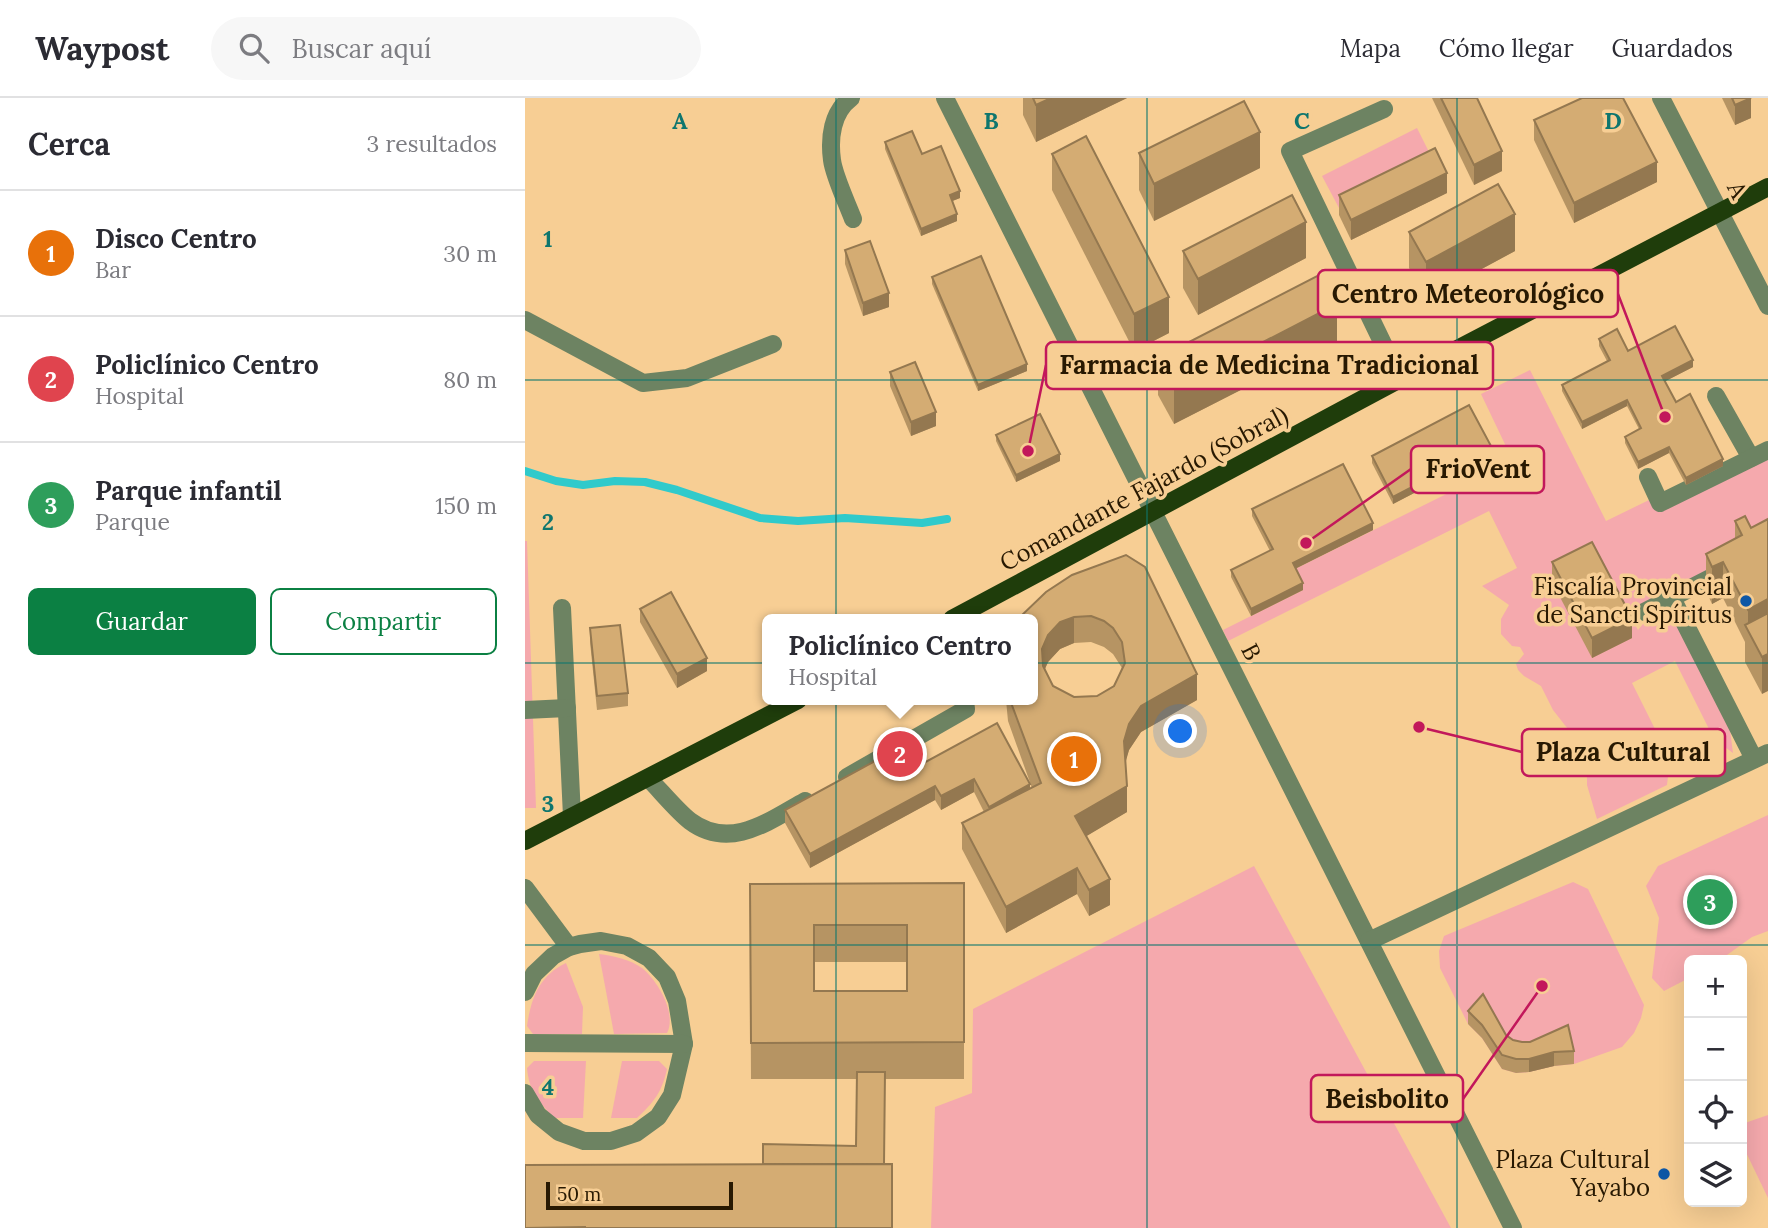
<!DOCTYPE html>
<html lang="es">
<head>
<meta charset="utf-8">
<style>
  body { margin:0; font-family:Lora,serif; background:#f7f7f7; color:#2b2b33 }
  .controls { position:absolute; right:21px; bottom:21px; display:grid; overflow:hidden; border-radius:10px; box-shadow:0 7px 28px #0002 }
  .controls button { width:63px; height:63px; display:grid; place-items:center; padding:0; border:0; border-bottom:2px solid #e1e1e2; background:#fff; color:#2b2b33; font:35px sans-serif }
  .scale { position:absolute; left:21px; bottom:18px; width:187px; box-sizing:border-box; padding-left:7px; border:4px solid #281902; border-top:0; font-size:19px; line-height:24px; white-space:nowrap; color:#281902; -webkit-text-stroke:5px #f7ce94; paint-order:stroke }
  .you { position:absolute; left:656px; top:634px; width:24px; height:24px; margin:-18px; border:5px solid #fff; border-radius:50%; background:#1a73e8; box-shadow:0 0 0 10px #1a73e833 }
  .badge { display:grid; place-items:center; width:46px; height:46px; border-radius:50%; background:#0b8043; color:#fff; font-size:23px; font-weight:700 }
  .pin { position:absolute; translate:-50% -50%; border:4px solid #fff; box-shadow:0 2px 7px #0006 }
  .popup { position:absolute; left:237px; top:516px; width:276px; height:91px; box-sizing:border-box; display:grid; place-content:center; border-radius:10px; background:#fff; filter:drop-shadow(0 2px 5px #0005); font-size:23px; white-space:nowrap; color:#7c7c81 }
  .popup b { font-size:26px; color:#2b2b33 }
  .popup::after { content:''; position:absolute; left:50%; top:100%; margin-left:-14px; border:14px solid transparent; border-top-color:#fff }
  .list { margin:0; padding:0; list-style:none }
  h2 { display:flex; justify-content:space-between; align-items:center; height:91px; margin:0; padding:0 28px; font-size:30px }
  h2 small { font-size:23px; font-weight:400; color:#7c7c81 }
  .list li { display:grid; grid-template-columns:46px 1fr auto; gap:21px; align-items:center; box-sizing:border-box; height:126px; padding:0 28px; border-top:2px solid #e1e1e2 }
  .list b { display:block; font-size:26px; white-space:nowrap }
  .list p { margin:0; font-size:23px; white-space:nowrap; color:#7c7c81 }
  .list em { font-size:23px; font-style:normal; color:#7c7c81 }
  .actions { display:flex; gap:14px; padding:21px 28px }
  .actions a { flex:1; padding:16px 0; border:2px solid #0b8043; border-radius:10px; text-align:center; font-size:24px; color:#0b8043 }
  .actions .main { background:#0b8043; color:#fff }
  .icon { flex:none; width:38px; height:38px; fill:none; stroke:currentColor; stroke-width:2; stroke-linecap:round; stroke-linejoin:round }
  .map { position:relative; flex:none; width:1243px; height:1130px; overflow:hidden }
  header { display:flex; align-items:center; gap:42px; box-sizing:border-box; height:98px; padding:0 35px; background:#fff; border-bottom:2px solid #e1e1e2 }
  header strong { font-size:33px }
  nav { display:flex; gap:38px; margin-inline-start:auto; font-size:24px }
  .search { width:490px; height:63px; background:#f7f7f7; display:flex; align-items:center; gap:18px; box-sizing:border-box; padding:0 24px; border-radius:38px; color:#7c7c81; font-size:26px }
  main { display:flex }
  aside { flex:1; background:#fff }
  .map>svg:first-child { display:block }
  .green { fill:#f5a9ad }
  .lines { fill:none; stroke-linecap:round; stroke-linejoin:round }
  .stream { stroke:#30cacb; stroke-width:8 }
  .minor { stroke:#6d8362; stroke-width:18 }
  .major { stroke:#1f3d0b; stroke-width:18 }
  .wall { fill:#b69463; fill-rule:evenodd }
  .shaded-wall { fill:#947850 }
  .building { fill:#d4ac73; stroke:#947850; stroke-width:2; fill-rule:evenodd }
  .grid { fill:none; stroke:#0f766e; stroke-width:2; stroke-opacity:0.55 }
  .poi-dot { fill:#0e57a6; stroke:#f7ce94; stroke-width:2.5 }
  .labels { text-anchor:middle; stroke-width:7; stroke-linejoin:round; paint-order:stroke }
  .street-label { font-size:24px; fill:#281902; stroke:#f7ce94 }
  .poi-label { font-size:24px; fill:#281902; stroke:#f7ce94; text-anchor:end }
  .grid-label { font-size:23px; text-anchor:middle; font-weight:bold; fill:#0f766e; stroke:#f7ce94; stroke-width:7; stroke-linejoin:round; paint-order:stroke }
  .leader { fill:none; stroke:#c2185b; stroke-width:2.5 }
  .callout-dot { fill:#c2185b; stroke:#f7ce94; stroke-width:2.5 }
  .callout { fill:#f7ce94; stroke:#c2185b; stroke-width:2.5 }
  .callout-label { font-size:26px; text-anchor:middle; font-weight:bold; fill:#281902 }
</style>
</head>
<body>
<header>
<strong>Waypost</strong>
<div class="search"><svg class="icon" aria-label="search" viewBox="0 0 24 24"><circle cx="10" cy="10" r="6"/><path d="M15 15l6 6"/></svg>Buscar aquí</div>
<nav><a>Mapa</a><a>Cómo llegar</a><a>Guardados</a></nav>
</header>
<main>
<aside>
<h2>Cerca<small>3 resultados</small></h2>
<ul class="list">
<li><span class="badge" style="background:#e8710a">1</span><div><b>Disco Centro</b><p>Bar</p></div><em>30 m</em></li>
<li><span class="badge" style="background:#e0444e">2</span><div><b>Policlínico Centro</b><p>Hospital</p></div><em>80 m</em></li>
<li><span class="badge" style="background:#2e9e5b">3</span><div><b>Parque infantil</b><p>Parque</p></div><em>150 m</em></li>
</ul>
<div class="actions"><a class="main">Guardar</a><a>Compartir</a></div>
</aside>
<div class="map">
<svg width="1243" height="1130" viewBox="0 0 1243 1130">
  <rect width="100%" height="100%" fill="#f7ce94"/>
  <!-- green -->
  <g class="green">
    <polygon points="892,30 908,62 814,110 797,78"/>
    <polygon points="1005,272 1081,423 1243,344 1243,458 1220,455 1103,514 1113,532 1118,526 1136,519 1144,521 1154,528 1205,632 1208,655 1189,641 1150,563 1107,585 1145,661 1142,687 1072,721 1062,687 1062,664 1059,654 1050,640 1028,612 1016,588 999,578 993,572 991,566 999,556 995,549 987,548 976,536 976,521 984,507 957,488 992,470 964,413 703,543 698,532 778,492 768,472 988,363 956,296"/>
    <polygon points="0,443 2,443 11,710 0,710"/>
    <polygon points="1243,717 1243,833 1227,839 1195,862 1164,862 1164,880 1139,893 1127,880 1134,820 1121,788 1133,768"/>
    <polygon points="729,768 926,1130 406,1130 410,1009 447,995 448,911"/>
    <polygon points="1048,784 1063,791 1119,907 1116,920 1109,935 1097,949 1049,966 1029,968 1004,974 991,975 977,971 957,940 943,926 915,870 914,853 919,838"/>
    <path d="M74,856C89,858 104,861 117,870C133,883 152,916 142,935L89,936Z"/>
    <path d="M41,865L58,909L57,936H8L2,928C6,900 14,878 41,865Z"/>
    <path d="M9,963H61L58,1020H29C13,1003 4,993 2,970Z"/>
    <path d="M97,963H134L142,971C137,994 129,1004 112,1020H86Z"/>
    <polygon points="1243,1017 1243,1100 1217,1046 1217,1026"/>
  </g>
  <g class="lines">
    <!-- stream -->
    <polyline class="stream" points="0,373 31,383 58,387 90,383 120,384 152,392 235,420 273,423 320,420 397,425 422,421"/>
    <!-- minor -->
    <g class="minor">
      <path d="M326,0C307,14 304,40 307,62C309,78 322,105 328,121"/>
      <polyline points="420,0 988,1130"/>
      <polyline points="1136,0 1243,208"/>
      <polyline points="859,11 765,53 875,281"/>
      <polyline points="0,222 118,285 162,280 248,246"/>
      <polyline points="1191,298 1226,360"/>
      <polyline points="1123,379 1135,405 1243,352"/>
      <polyline points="1147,500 1229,661"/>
      <polyline points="37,510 47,718"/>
      <polyline points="1119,514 1197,474"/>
      <polyline points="0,612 42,610"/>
      <polyline points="322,679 441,611 440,602"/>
      <path d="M123,680C135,692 152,713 165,723C205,753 244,723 280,703"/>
      <polyline points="0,790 44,849"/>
      <polyline points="844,843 1243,655"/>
      <polyline points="0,894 9,876 28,858 44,849 55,846 76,843 102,848 124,860 142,879 152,903 159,946 147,997 133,1019 111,1035 86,1043 59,1043 34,1034 13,1017 0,995"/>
      <polyline points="0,945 159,946"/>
    </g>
    <!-- major -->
    <g class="major">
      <polyline points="427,521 875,281 1243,89"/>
      <polyline points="0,743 273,602"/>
    </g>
  </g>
  <!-- wall -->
  <g class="wall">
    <polygon points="498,0 602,0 511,44 498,17"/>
    <polygon points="907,0 952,0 977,73 949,87"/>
    <polygon points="1197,0 1226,0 1226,20 1210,27"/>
    <polygon points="1009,22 1132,84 1049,125 1009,42"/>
    <polygon points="360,44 397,56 435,100 427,103 432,123 396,138 360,51"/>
    <polygon points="614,55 735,70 629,123 614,92"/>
    <polygon points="527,56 644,235 609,253 527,92"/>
    <polygon points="922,95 826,142 814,117 814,97"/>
    <polygon points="884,134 990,153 901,201 884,170"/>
    <polygon points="320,152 364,209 338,218 320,166"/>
    <polygon points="658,153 781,160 673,217 658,190"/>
    <polygon points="407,179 502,273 453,293 407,186"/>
    <polygon points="1074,241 1103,253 1168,269 1140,283 1151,304 1198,368 1161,387 1144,355 1113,371 1100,345 1100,339 1114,331 1102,308 1057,331 1037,293 1037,287 1082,263 1074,248"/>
    <polygon points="812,243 649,326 633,297 633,260"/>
    <polygon points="365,274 411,328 386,338 365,288"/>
    <polygon points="471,337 535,363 491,384 471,343"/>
    <polygon points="966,355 868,406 847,365 847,358"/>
    <polygon points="727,411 848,432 771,470 778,492 726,518 706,479 706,472 745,453 727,418"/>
    <polygon points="1243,421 1237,596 1220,564 1220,544 1198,500 1187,506 1181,493 1181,456 1210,441 1210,423 1226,430"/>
    <polygon points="1027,464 1107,540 1067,560 1027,484"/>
    <path d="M547,477L672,602L616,634L604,652L600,664L602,714L561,738L585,807L564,818L552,796L481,835L437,751V725L459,714L449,694L416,712L410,702L285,770L260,725V712L397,666L505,691L507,690L483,623L481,602H508ZM566,544L579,549L588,556L597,570L589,588L572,598L549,599L528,588L520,571L523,564L535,551L549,545Z"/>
    <polygon points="115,511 182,573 152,590 115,524"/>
    <polygon points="65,530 103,595 103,608 72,612 65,544"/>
    <path d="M439,785V981H360L359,1066L367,1130H0L238,1066L331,1048V981H226L225,786ZM289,864H382V893H289Z"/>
    <polygon points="943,913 988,942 997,944 1049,953 1049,966 1029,968 1004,974 991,975 977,971 957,940 943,926"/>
  </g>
  <!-- shaded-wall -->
  <g class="shaded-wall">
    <polygon points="526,0 602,0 511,44 511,7"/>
    <polygon points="1226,0 1226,20 1210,27 1210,7"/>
    <polygon points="735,34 735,70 629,123 629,86"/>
    <polygon points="977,53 977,73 949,87 949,67"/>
    <polygon points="1132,64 1132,84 1049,125 1049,105"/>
    <polygon points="922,75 922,95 826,142 826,122"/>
    <polygon points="435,93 435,100 425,104 425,97"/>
    <polygon points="432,116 432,123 396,138 396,131"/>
    <polygon points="990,116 990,153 901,201 901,164"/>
    <polygon points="781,124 781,160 673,217 673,181"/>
    <polygon points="364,195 364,209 338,218 338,205"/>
    <polygon points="644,199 644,235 609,253 609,216"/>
    <polygon points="812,206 812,243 649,326 649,290"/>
    <polygon points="1168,262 1168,269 1137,285 1137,278"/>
    <polygon points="502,266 502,273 453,293 453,287"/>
    <polygon points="1102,302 1102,308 1057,331 1057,324"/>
    <polygon points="411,314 411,328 386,338 386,324"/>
    <polygon points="966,348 966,355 868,406 868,399"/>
    <polygon points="1144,349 1144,355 1113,371 1113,364"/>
    <polygon points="535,356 535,363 491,384 491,377"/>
    <polygon points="1198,361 1198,368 1161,387 1161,380"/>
    <polygon points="848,425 848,432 768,472 768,465"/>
    <polygon points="1198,464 1198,500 1187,506 1187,469"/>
    <polygon points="778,485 778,492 726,518 726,511"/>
    <polygon points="1243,501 1243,538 1223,532 1223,512"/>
    <polygon points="549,519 549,545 535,551 523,564 517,577 517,551 523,537 535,524"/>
    <polygon points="1107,520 1107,540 1067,560 1067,540"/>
    <polygon points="1243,556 1243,593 1237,596 1237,559"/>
    <polygon points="182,560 182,573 152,590 152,576"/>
    <polygon points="672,576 672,602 616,634 604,652 599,670 599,643 604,626 616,608"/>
    <polygon points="449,681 449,694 416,712 416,698"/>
    <polygon points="505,686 505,700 464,722 464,709"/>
    <polygon points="410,688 410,702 285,770 285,756"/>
    <polygon points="602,688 602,714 550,745 550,718"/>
    <polygon points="552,770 552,796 481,835 481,809"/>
    <polygon points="585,781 585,807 564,818 564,792"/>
    <polygon points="1029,954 1029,968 1004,974 1004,961"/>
  </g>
  <!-- building -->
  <g class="building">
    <polygon points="508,0 526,0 511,7"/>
    <polygon points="916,0 952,0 977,53 949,67"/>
    <polygon points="1057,0 1098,0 1132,64 1049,105 1009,22"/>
    <polygon points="1207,0 1226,0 1210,7"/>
    <polygon points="719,3 735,34 629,86 614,55"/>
    <polygon points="387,33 397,56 416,48 435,93 425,97 432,116 396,131 360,44"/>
    <polygon points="561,38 644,199 609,216 527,56"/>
    <polygon points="910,50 922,75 826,122 814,97"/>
    <polygon points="973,86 990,116 901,164 884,134"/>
    <polygon points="767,97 781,124 673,181 658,153"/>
    <polygon points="345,143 364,195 338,205 320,152"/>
    <polygon points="456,158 502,266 453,287 407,179"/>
    <polygon points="796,176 812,206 649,290 633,260"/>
    <polygon points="1150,228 1168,262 1137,278 1151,304 1165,296 1198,361 1161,380 1144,349 1113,364 1100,339 1116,330 1102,302 1057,324 1037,287 1085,262 1074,241 1092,231 1103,253"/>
    <polygon points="390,264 411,314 386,324 365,274"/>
    <polygon points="944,307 966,348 868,399 847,358"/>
    <polygon points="515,316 535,356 491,377 471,337"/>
    <polygon points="818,366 848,425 768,465 778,485 726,511 706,472 748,451 727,411"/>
    <polygon points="1220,418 1226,430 1243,421 1243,501 1223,512 1198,464 1187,469 1181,456 1217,437 1210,423"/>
    <polygon points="1067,444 1107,520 1067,540 1027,464"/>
    <path d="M601,457L620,469L672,576L616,608L604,626L599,643L602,688L550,718L585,781L564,792L552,770L481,809L437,725L516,685L485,602H508V521H495L496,518L521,494L547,477ZM566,518L579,523L588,530L597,544L600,565L589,588L572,598L549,599L528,588L518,568L517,551L523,537L535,524L549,519Z"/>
    <polygon points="146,494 182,560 152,576 115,511"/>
    <polygon points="1243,515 1243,556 1237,559 1220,527"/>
    <polygon points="95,527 103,595 72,598 65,530"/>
    <polygon points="472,625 505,686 464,709 449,681 416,698 410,688 285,756 260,712 385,644 397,666"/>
    <path d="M439,785V944L226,945L225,786ZM289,827H382V893H289Z"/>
    <polygon points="958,896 981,937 988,942 997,944 1005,944 1043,927 1049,953 1029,954 1004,961 991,961 977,957 957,927 943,913"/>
    <polygon points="332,974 360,974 359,1066 238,1066 238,1046 331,1048"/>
    <polygon points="367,1066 367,1130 60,1130 60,1129 0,1130 0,1067"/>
  </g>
  <!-- grid -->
  <path class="grid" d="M311,0V1130M622,0V1130M932,0V1130M0,282H1243M0,565H1243M0,847H1243"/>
  <!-- markers -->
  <g class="poi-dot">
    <circle cx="1221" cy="503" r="7"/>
    <circle cx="1139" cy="1076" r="7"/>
  </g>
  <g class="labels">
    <!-- street labels -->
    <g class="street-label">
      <text transform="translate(1212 92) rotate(63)" y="8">A</text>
      <text transform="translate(619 391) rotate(-28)" y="8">Comandante Fajardo (Sobral)</text>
      <text transform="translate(726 554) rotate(63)" y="8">B</text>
    </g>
    <!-- poi labels -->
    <g class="poi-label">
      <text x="1207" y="497">Fiscalía Provincial<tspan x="1207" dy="28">de Sancti Spíritus</tspan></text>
      <text x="1125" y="1070">Plaza Cultural<tspan x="1125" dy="28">Yayabo</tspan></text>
    </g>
  </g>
  <g class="grid-label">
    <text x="155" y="31">A</text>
    <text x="466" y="31">B</text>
    <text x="777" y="31">C</text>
    <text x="1088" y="31">D</text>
    <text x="23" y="149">1</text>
    <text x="23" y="432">2</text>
    <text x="23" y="714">3</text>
    <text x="23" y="997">4</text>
  </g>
  <!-- callouts -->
  <path class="leader" d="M1140 319L1093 196M503 353L521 267M781 445L886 371M894 629L997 654M1017 888L938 1001"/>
  <g class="callout-dot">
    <circle cx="1140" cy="319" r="7"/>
    <circle cx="503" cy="353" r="7"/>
    <circle cx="781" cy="445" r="7"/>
    <circle cx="894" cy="629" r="7"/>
    <circle cx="1017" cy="888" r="7"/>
  </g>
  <g class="callout">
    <rect x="793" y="172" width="300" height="47" rx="7"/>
    <rect x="521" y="244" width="447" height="47" rx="7"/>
    <rect x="886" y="348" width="133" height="47" rx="7"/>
    <rect x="997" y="631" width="203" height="47" rx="7"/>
    <rect x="786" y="977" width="152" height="47" rx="7"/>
  </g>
  <g class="callout-label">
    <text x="943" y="205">Centro Meteorológico</text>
    <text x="744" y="276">Farmacia de Medicina Tradicional</text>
    <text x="953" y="380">FrioVent</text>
    <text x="1098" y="663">Plaza Cultural</text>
    <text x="862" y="1010">Beisbolito</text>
  </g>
</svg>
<div class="controls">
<button>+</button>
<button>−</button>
<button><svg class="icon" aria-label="locate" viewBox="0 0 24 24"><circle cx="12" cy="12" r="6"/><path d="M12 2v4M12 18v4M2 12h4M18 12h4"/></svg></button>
<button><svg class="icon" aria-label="layers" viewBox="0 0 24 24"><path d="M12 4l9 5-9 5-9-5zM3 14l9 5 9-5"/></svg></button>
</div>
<div class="scale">50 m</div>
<div class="you"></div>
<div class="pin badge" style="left:549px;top:661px;background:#e8710a">1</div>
<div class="pin badge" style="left:375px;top:656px;background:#e0444e">2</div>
<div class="popup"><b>Policlínico Centro</b>Hospital</div>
<div class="pin badge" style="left:1185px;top:804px;background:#2e9e5b">3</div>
</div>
</main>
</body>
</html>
